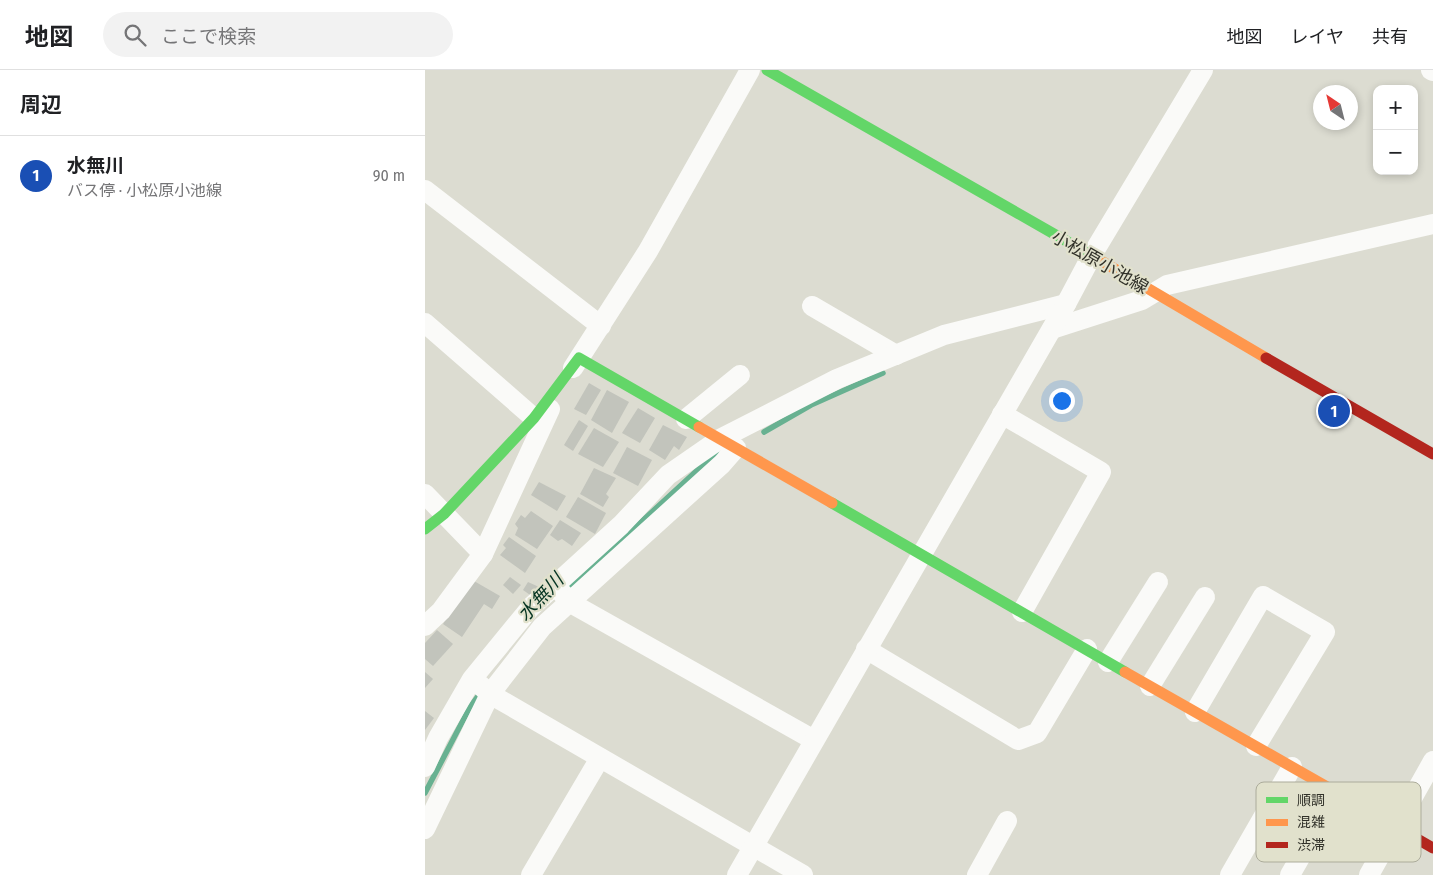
<!DOCTYPE html>
<html lang="ja">
<head>
<meta charset="utf-8">
<style>
  body { margin:0; font-family:"Fira Sans Condensed","Noto Sans JP",sans-serif; background:#f2f2f2; color:#202124 }
  .controls { position:absolute; right:15px; top:15px; display:grid; overflow:hidden; border-radius:10px; box-shadow:0 2px 8px #0003 }
  .controls button { width:45px; height:45px; display:grid; place-items:center; padding:0; border:0; border-bottom:1px solid #e0e0e0; background:#fff; color:#202124; font:25px sans-serif }
  .compass { position:absolute; left:888px; top:15px; width:45px; height:45px; border-radius:50%; background:#fff; box-shadow:0 2px 8px #0003; rotate:325deg }
  .you { position:absolute; left:636px; top:330px; width:18px; height:18px; margin:-12px; border:4px solid #fff; border-radius:50%; background:#1a73e8; box-shadow:0 0 0 8px #1a73e833 }
  .badge { display:grid; place-items:center; width:32px; height:32px; border-radius:50%; background:#db2777; color:#fff; font-size:16px; font-weight:700 }
  .pin { position:absolute; translate:-50% -50%; border:2px solid #fff; box-shadow:0 1px 5px #0006 }
  .list { margin:0; padding:0; list-style:none }
  h2 { display:flex; justify-content:space-between; align-items:center; height:65px; margin:0; padding:0 20px; font-size:21px }
  h2 small { font-size:16px; font-weight:400; color:#757577 }
  .list li { display:grid; grid-template-columns:32px 1fr auto; gap:15px; align-items:center; box-sizing:border-box; height:80px; padding:0 20px; border-top:1px solid #e0e0e0 }
  .list b { display:block; font-size:19px; white-space:nowrap }
  .list p { margin:0; font-size:16px; white-space:nowrap; color:#757577 }
  .list em { font-size:16px; font-style:normal; color:#757577 }
  .icon { flex:none; width:28px; height:28px; fill:none; stroke:currentColor; stroke-width:2; stroke-linecap:round; stroke-linejoin:round }
  .map { position:relative; flex:none; width:1008px; height:805px; overflow:hidden }
  header { display:flex; align-items:center; gap:30px; box-sizing:border-box; height:70px; padding:0 25px; background:#fff; border-bottom:1px solid #e0e0e0 }
  header strong { font-size:24px }
  nav { display:flex; gap:28px; margin-inline-start:auto; font-size:18px }
  .search { width:350px; height:45px; background:#f2f2f2; display:flex; align-items:center; gap:12px; box-sizing:border-box; padding:0 18px; border-radius:28px; color:#757577; font-size:19px }
  main { display:flex }
  aside { flex:1; background:#fff }
  .map>svg:first-child { display:block }
  .lines { fill:none; stroke-linecap:round; stroke-linejoin:round }
  .stream { stroke:#68b191; stroke-width:5.5 }
  .building { fill:#c2c4bc }
  .street { stroke:#fafaf8; stroke-width:20 }
  .fast { stroke:#63d668; stroke-width:11 }
  .slow { stroke:#ff974d; stroke-width:11 }
  .jam { stroke:#b3261e; stroke-width:11 }
  .labels { text-anchor:middle; stroke-width:4.5; stroke-linejoin:round; paint-order:stroke }
  .street-label { font-size:18px; fill:#313129; stroke:#e1e1cc }
  .water-label { font-size:19px; font-style:italic; fill:#053422; stroke:#e1e1cc }
  .key { fill:#e1e1cc; stroke:#acac9b; stroke-width:1 }
  .key-label { font-size:14px; fill:#313129 }
</style>
</head>
<body>
<header>
<strong>地図</strong>
<div class="search"><svg class="icon" aria-label="search" viewBox="0 0 24 24"><circle cx="10" cy="10" r="6"/><path d="M15 15l6 6"/></svg>ここで検索</div>
<nav><a>地図</a><a>レイヤ</a><a>共有</a></nav>
</header>
<main>
<aside>
<h2>周辺<small></small></h2>
<ul class="list">
<li><span class="badge" style="background:#1a4fb4">1</span><div><b>水無川</b><p>バス停 · 小松原小池線</p></div><em>90 m</em></li>
</ul>
</aside>
<div class="map">
<svg width="1008" height="805" viewBox="0 0 1008 805">
  <rect width="100%" height="100%" fill="#dcdcd1"/>
  <g class="lines">
    <!-- stream -->
    <g class="stream">
      <polyline points="339,362 386,335 458,303"/>
      <polyline points="140,522 291,383"/>
      <polyline points="0,723 45,637 57,621"/>
    </g>
  </g>
  <!-- building -->
  <g class="building">
    <polygon points="164,313 176,320 161,345 149,339"/>
    <polygon points="182,320 204,332 187,363 166,350"/>
    <polygon points="213,338 230,348 215,373 197,363"/>
    <polygon points="154,350 163,356 148,381 139,375"/>
    <polygon points="238,355 262,367 254,380 249,376 240,390 224,380"/>
    <polygon points="169,358 194,372 178,397 153,384"/>
    <polygon points="202,377 227,390 213,416 188,403"/>
    <polygon points="169,398 191,408 181,424 184,427 178,437 155,424"/>
    <polygon points="114,412 141,426 132,441 106,425"/>
    <polygon points="153,427 181,443 170,464 141,447"/>
    <polygon points="106,441 128,456 112,479 90,465 93,458 90,454 96,445 100,448"/>
    <polygon points="135,450 156,463 147,476 137,469 133,471 125,465"/>
    <polygon points="84,467 111,486 100,503 75,485 81,478 78,475"/>
    <polygon points="85,507 96,515 88,524 78,515"/>
    <polygon points="49,511 75,526 67,539 59,534 37,567 18,554 37,525"/>
    <polygon points="103,512 114,517 108,527 98,520"/>
    <polygon points="12,560 28,574 8,596 0,589 0,573"/>
    <polygon points="0,602 8,609 0,618"/>
    <polygon points="0,641 9,648 0,660"/>
  </g>
  <g class="lines">
    <!-- street -->
    <g class="street">
      <polyline points="1006,0 1008,1"/>
      <polyline points="0,120 176,256"/>
      <polyline points="387,236 471,285"/>
      <polyline points="0,253 117,355"/>
      <polyline points="627,259 717,230 742,215 1008,154"/>
      <polyline points="148,298 223,181 325,0"/>
      <polyline points="577,344 676,402 597,542"/>
      <polyline points="261,349 315,305"/>
      <polyline points="0,424 58,484"/>
      <polyline points="137,523 144,532 389,670"/>
      <polyline points="0,556 16,541 58,484 125,339"/>
      <polyline points="441,579 593,670 612,663 662,579"/>
      <polyline points="683,592 733,512"/>
      <polyline points="55,615 65,624 378,805"/>
      <polyline points="725,616 780,527"/>
      <polyline points="770,642 838,526 900,562 831,676"/>
      <polyline points="0,697 13,668 47,609 106,537 196,455 243,405 295,369 412,309 519,265 641,234"/>
      <polyline points="0,759 65,624 117,557 297,394 311,378"/>
      <polyline points="106,805 175,688"/>
      <polyline points="312,805 641,234 667,185 778,0"/>
      <polyline points="552,805 582,751"/>
      <polyline points="805,805 867,697"/>
      <polyline points="865,805 912,723"/>
      <polyline points="944,805 1008,691"/>
    </g>
    <!-- fast -->
    <g class="fast">
      <polyline points="342,0 678,192"/>
      <polyline points="407,433 700,602"/>
      <polyline points="0,459 19,444 109,348 154,288 274,357"/>
    </g>
    <!-- slow -->
    <g class="slow">
      <polyline points="678,192 841,288"/>
      <polyline points="274,357 407,433"/>
      <polyline points="700,602 904,718"/>
    </g>
    <!-- jam -->
    <g class="jam">
      <polyline points="841,288 1008,384"/>
      <polyline points="904,718 1008,778"/>
    </g>
  </g>
  <g class="labels">
    <!-- street labels -->
    <g class="street-label">
      <text transform="translate(675 192) rotate(30)" y="6">小松原小池線</text>
    </g>
    <!-- water labels -->
    <g class="water-label">
      <text transform="translate(115 527) rotate(-47)" y="7">水無川</text>
    </g>
  </g>
  <!-- legend -->
  <rect x="831" y="712" width="165" height="80" rx="8" class="key"/>
  <rect x="841" y="727" width="22" height="6" fill="#63d668"/>
  <rect x="841" y="749" width="22" height="7" fill="#ff974d"/>
  <rect x="841" y="772" width="22" height="6" fill="#b3261e"/>
  <g class="key-label">
    <text x="872" y="735">順調</text>
    <text x="872" y="757">混雑</text>
    <text x="872" y="780">渋滞</text>
  </g>
</svg>
<div class="controls">
<button>+</button>
<button>−</button>
</div>
<svg class="compass" viewBox="-18 -18 36 36"><path d="M0-13l5 13h-10z" fill="#e53935"/><path d="M0 13l5-13h-10z" fill="#757577"/></svg>
<div class="you"></div>
<div class="pin badge" style="left:909px;top:341px;background:#1a4fb4">1</div>
</div>
</main>
</body>
</html>
